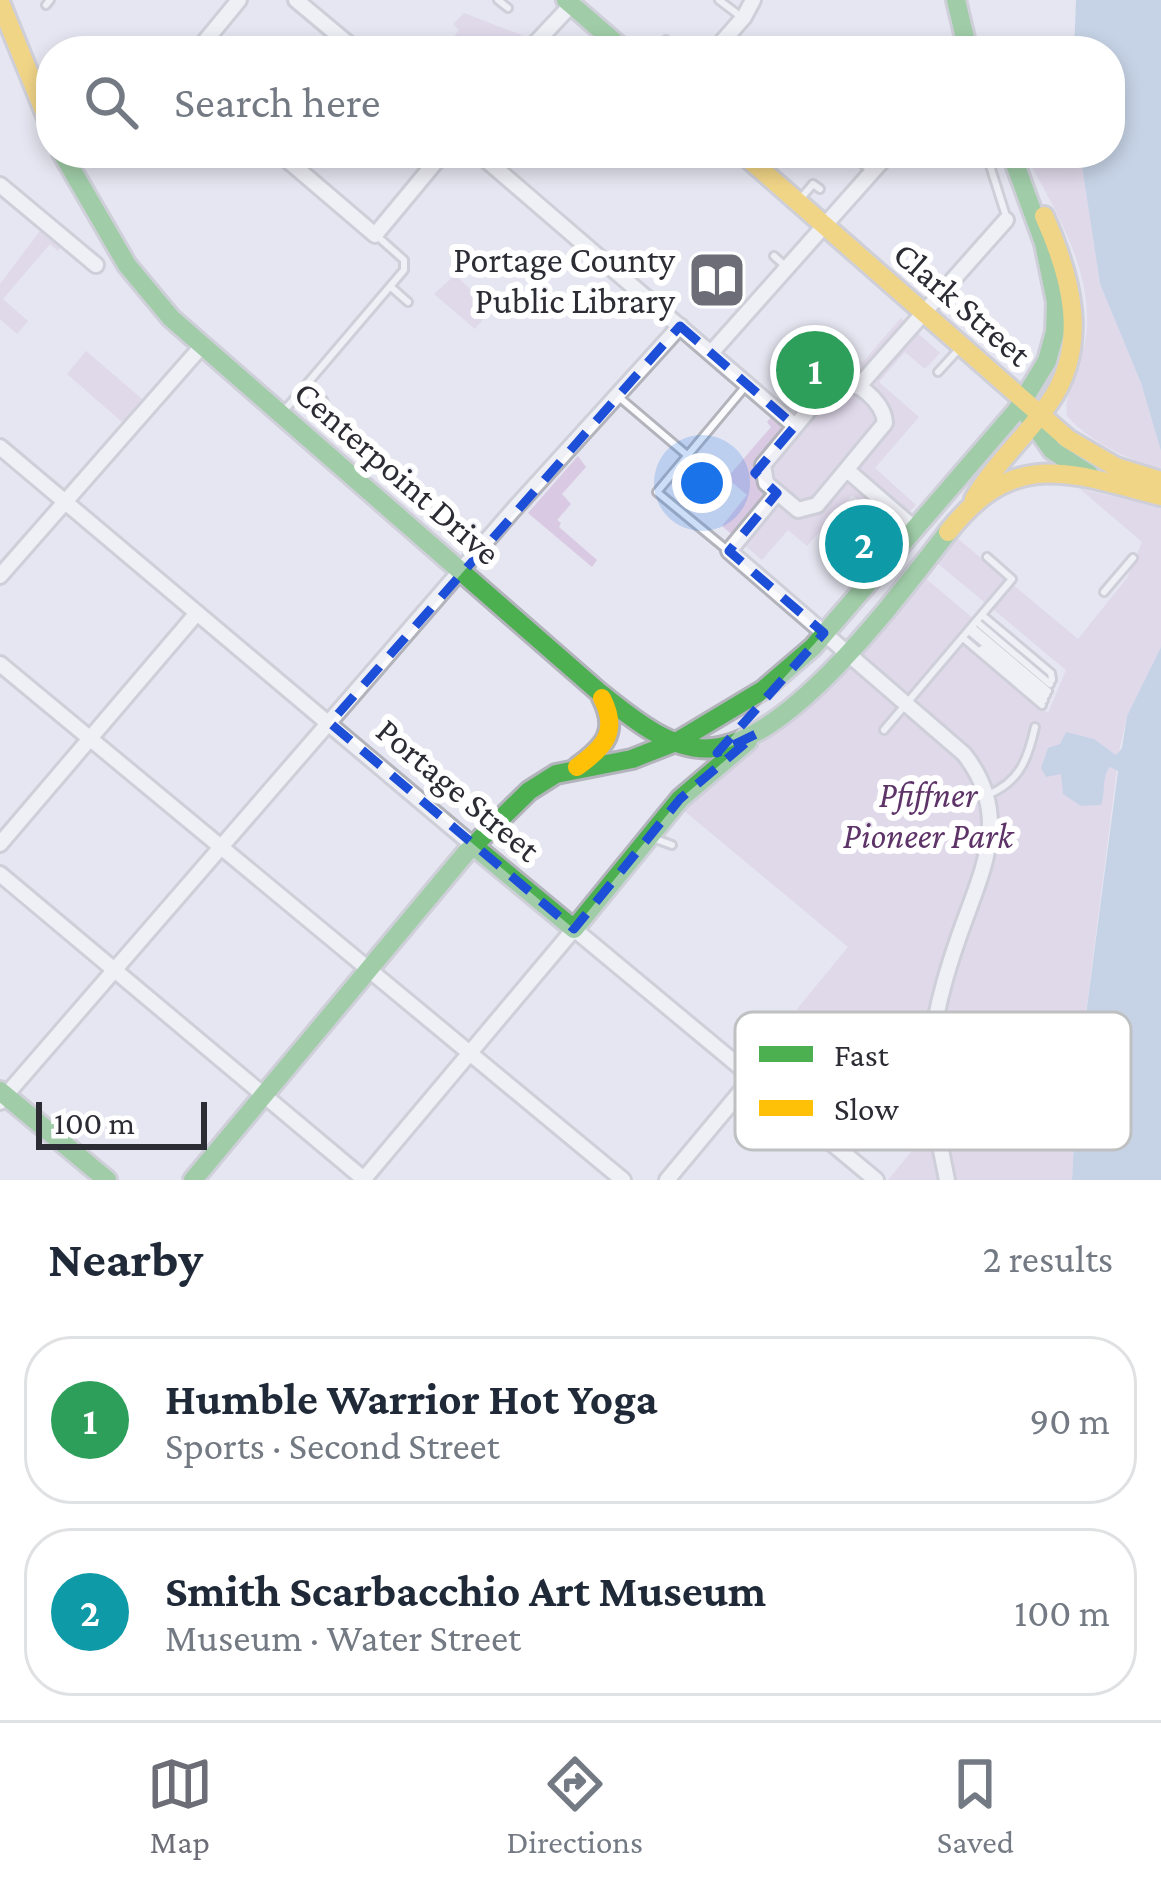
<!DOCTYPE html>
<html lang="en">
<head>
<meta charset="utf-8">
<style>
  body { margin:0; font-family:"Crimson Pro",serif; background:#f6f6f7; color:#1f2937 }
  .scale { position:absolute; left:36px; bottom:30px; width:171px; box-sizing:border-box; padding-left:12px; border:6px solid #2b2c34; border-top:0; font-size:33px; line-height:42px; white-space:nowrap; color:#2b2c34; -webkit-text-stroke:9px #fff; paint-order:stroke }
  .you { position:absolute; left:702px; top:483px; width:42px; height:42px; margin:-30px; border:9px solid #fff; border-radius:50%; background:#1a73e8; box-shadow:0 0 0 18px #1a73e833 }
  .badge { display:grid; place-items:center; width:78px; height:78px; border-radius:50%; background:#6c6d76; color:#fff; font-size:39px; font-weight:700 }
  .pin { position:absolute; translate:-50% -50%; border:6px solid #fff; box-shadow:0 3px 12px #0006 }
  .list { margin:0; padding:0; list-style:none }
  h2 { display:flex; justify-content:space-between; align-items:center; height:156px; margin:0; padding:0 48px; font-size:51px }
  h2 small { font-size:39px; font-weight:400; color:#747a83 }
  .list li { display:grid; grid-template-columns:78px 1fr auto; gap:36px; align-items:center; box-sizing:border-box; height:168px; margin:0 24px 24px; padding:0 24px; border:3px solid #e0e1e3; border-radius:48px }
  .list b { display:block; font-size:45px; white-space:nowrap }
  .list p { margin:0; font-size:39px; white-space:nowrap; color:#747a83 }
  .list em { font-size:39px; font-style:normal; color:#747a83 }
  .icon { flex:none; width:66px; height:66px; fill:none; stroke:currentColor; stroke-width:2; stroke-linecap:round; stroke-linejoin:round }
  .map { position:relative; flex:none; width:1161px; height:1180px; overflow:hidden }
  .search { position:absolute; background:#fff; box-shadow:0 6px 18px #0003; left:36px; right:36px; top:36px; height:132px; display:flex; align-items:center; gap:30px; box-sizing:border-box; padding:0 42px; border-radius:48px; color:#747a83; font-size:45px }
  .sheet { height:540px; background:#fff }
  nav { display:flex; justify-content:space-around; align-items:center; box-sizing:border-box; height:168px; border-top:3px solid #e0e1e3; background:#fff; font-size:33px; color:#747a83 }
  nav a { display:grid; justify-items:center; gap:6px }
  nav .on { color:#6c6d76 }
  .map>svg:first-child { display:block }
  .green { fill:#d9c9e3 }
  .water { fill:#a0bdd9 }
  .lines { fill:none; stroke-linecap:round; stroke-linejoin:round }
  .lane-casing { stroke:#b2b3bb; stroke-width:12 }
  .street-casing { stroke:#b2b3bb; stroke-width:20 }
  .fast-casing { stroke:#b2b3bb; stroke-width:24 }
  .slow-casing { stroke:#b2b3bb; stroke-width:24 }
  .lane { stroke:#fbfbfd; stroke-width:6 }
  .street { stroke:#fbfbfd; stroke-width:14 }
  .fast { stroke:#4caf50; stroke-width:18 }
  .slow { stroke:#ffc107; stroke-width:18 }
  .marked { fill:none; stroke:#1d4ed8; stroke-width:9; stroke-dasharray:24 15; stroke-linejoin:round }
  .labels { text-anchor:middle; stroke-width:12; stroke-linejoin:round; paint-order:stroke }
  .poi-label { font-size:36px; fill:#2b2c34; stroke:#fff; text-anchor:end }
  .street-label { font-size:36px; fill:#2b2c34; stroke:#fff }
  .park-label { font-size:36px; font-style:italic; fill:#5d3368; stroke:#fff }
  .key { fill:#fff; stroke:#bfc0c2; stroke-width:3 }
  .key-label { font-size:33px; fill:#2b2c34 }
</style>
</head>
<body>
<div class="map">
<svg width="1161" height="1180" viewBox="0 0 1161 1180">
  <rect width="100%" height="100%" fill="#e5e6f1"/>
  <!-- green -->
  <g class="green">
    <polygon points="464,13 524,36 511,51 464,51 451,40 459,30 453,24"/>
    <path d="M1025,153H1080L1100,284L1141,383L1161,451V468C1128,460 1090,442 1067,416C1063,391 1083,362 1086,336C1094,269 1054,210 1025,153Z"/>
    <polygon points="40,231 60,248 58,251 50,244 3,299 28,321 17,334 0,319 0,284"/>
    <polygon points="455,275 492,309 475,329 434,294"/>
    <polygon points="901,318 940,353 925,369 905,352 879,382 919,417 875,468 916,505 894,530 852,495 807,546 788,530 762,560 722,526 747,495 727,478 771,427 767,422 790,395 796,399 841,346 862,363"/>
    <polygon points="86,351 142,399 122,422 67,374"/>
    <polygon points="578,456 586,467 562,494 571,504 557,520 561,523 559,527 597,560 592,567 528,513"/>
    <path d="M1080,489L1161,507V647L1127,716L1119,752L1077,1083L1072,1180H888L929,1130L927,1116L797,1009L848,947L682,809C719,770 765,744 806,710C851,673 886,622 924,577L975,620L959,640L1048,713L1066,670L936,562L957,538L1078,639L1127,578L1142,542Z"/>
  </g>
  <!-- water -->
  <g class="water">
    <polygon points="1076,0 1161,0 1161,451 1141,383 1100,284 1080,153 1110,153 1110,51 1074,51"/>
    <path d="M1161,647V1180H1072L1077,1083L1118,771L1110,767C1101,777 1106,794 1101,805L1081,806L1063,794L1061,774L1046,777L1041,768L1048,748L1060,744L1066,732L1094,739L1116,755L1122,748L1127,716Z"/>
  </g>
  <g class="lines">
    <!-- lane casing -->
    <g class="lane-casing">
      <g id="lane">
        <polyline points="498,0 508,8"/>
        <polyline points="719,0 740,16"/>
        <polyline points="46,5 50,0"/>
        <polyline points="114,51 115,50"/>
        <polyline points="656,51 666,40"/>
        <polyline points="986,153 1006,216"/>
        <polyline points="851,154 870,170"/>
        <polyline points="763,168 777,153"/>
        <polyline points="802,197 813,184 820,189"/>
        <polyline points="774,256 784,265"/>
        <polyline points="391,287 408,302"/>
        <polyline points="938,372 960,348"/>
        <polyline points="620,398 687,455"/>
        <polyline points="323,400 328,414 379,456"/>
        <polyline points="283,412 404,270 404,260 377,236"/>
        <polyline points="726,549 657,492 745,387"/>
        <polyline points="1104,592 1133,558"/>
        <polyline points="982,615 1051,673 1052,680"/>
        <polyline points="977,622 1050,684"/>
        <polyline points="972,627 1048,691"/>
        <polyline points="969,631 1046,695"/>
        <polyline points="963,638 1042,705"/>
        <polyline points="982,649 1044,700"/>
        <polyline points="884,730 1012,579 987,557"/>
        <path d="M987,795C1019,783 1028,759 1035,727"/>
        <polyline points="653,838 672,845"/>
      </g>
    </g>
    <!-- street casing -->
    <g class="street-casing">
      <g id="street">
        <polyline points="296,0 357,51"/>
        <polyline points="99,49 101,51"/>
        <polyline points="197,51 239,0"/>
        <polyline points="528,51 574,2"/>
        <polyline points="714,51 744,17 753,0"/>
        <polyline points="279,153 375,235 443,153"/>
        <polyline points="478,153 795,426"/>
        <polyline points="66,162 87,153"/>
        <polyline points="0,185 96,265"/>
        <polyline points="711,353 889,153"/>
        <path d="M838,380C858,380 884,403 885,423L817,505L798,510L766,483L763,465L828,387Z"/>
        <polyline points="858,387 1006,220"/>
        <polyline points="0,447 475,847"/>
        <polyline points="847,470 914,528"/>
        <path d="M777,493L729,551L964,754C1013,816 982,870 959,936C947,970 936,1007 932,1043C927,1089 938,1135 947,1180"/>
        <polyline points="0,576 201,347"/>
        <polyline points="0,664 623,1180"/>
        <polyline points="0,844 197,613"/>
        <polyline points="0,874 365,1180"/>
        <polyline points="0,1102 514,509 680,326"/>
        <polyline points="363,1180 574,929 876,1180"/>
        <polyline points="667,1180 752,1078"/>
      </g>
    </g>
    <!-- fast casing -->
    <g class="fast-casing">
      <g id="fast">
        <polyline points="566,0 625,51"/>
        <polyline points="956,0 968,51"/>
        <path d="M62,153L127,265L171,318L599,692C629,716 672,753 713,748C794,739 900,593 948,532"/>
        <polyline points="1028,416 1052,450 1089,474"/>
        <polyline points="475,847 574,929 680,799 748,741"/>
        <polyline points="0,1091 107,1180"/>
        <polyline points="193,1180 465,854 529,791 556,774 632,759 678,741 763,690 813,647 1017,410 1047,361 1055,332 1056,302 1044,243 1011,153"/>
      </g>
    </g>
    <!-- slow casing -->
    <g class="slow-casing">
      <g id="slow">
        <polyline points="0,2 51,128"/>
        <polyline points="742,153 1068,439 1116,467 1161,481"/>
        <path d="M974,499C995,463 1026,437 1049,403C1090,345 1071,276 1044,216"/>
        <path d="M948,532C1015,447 1069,473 1161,496"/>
        <path d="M577,767C605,747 619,731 602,698"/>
      </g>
    </g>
    <!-- lane -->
    <use href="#lane" class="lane"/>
    <!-- street -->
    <use href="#street" class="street"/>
    <!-- fast -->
    <use href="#fast" class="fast"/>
    <!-- slow -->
    <use href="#slow" class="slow"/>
  </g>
  <!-- marked area -->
  <path d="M0 0H1161V1180H0ZM680,326L795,426L755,473L777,493L729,551L824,633L717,753L756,734L680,799L574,929L330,723Z" fill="#e5e6f1" fill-opacity=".55" fill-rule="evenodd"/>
  <path class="marked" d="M680,326L795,426L755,473L777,493L729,551L824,633L717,753L756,734L680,799L574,929L330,723Z"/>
  <!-- icons -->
  <defs>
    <g id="library-square" transform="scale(3)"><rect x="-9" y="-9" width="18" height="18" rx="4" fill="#6c6d76" stroke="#fff"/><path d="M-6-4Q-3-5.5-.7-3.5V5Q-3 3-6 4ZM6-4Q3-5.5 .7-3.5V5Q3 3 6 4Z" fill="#fff"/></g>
  </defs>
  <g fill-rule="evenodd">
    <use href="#library-square" x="717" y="280"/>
  </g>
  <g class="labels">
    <!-- poi labels -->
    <g class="poi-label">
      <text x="675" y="272">Portage County<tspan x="675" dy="41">Public Library</tspan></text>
    </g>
    <!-- street labels -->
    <g class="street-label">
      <text transform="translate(963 303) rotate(41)" y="13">Clark Street</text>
      <text transform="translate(398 472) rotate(41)" y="13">Centerpoint Drive</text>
      <text transform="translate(459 789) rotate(40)" y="13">Portage Street</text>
    </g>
    <!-- park labels -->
    <g class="park-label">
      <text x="928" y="807">Pfiffner<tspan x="928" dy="41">Pioneer Park</tspan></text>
    </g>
  </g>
  <!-- legend -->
  <rect x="735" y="1012" width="396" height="138" rx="18" class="key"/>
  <rect x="759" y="1046" width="54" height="16" fill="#4caf50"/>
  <rect x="759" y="1100" width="54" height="16" fill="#ffc107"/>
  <g class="key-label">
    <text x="834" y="1066">Fast</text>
    <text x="834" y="1120">Slow</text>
  </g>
</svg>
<div class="scale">100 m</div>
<div class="you"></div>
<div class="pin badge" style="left:815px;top:370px;background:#2e9e5b">1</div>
<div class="pin badge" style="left:864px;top:544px;background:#0f9aa8">2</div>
<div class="search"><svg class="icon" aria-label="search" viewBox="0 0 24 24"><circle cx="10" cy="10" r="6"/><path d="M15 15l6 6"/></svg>Search here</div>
</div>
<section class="sheet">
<h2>Nearby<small>2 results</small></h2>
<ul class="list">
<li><span class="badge" style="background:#2e9e5b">1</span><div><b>Humble Warrior Hot Yoga</b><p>Sports · Second Street</p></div><em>90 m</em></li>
<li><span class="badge" style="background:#0f9aa8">2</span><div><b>Smith Scarbacchio Art Museum</b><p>Museum · Water Street</p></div><em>100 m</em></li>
</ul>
</section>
<nav>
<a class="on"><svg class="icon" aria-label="map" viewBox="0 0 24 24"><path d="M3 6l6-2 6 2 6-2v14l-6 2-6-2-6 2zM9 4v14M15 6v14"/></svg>Map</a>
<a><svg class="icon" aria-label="directions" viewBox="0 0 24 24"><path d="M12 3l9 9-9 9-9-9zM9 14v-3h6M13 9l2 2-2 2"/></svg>Directions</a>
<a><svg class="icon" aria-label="saved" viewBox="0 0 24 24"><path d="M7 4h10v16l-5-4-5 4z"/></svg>Saved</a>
</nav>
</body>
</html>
